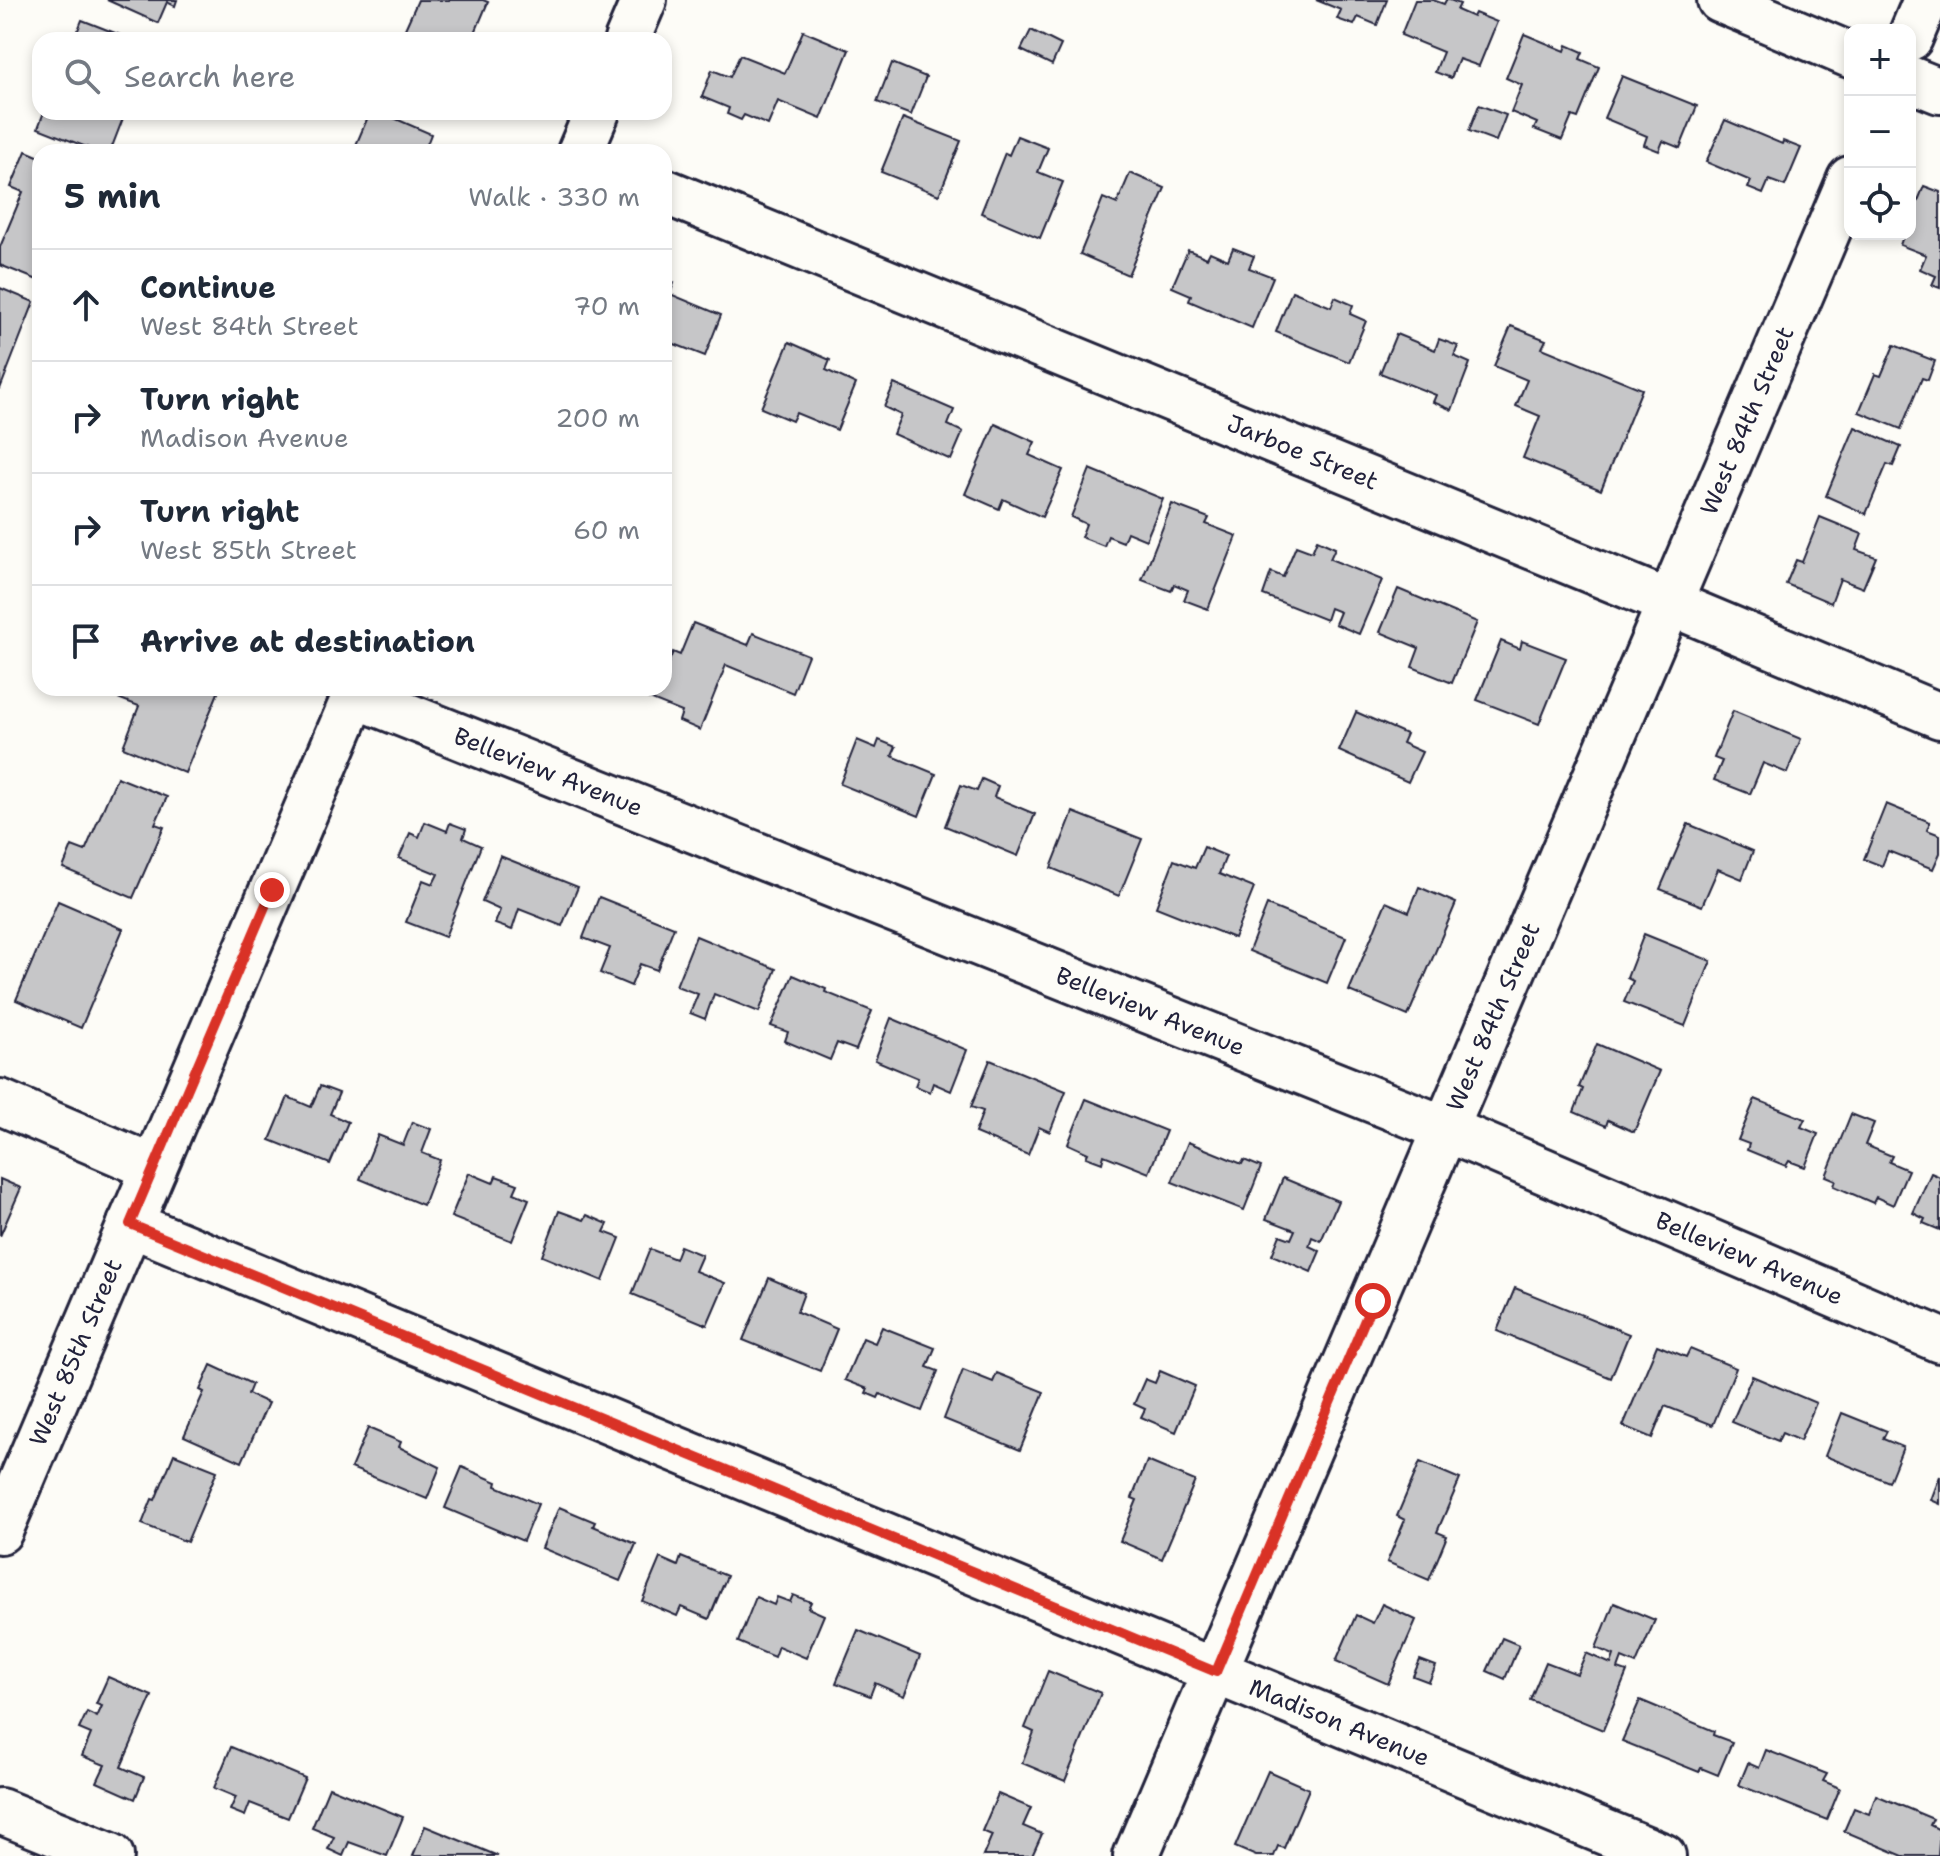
<!DOCTYPE html>
<html lang="en">
<head>
<meta charset="utf-8">
<style>
  body { margin:0; font-family:"Shantell Sans",sans-serif; background:#f2f2f3; color:#1f2937 }
  .controls { position:absolute; right:24px; top:24px; display:grid; overflow:hidden; border-radius:16px; box-shadow:0 4px 12px #0003 }
  .controls button { width:72px; height:72px; display:grid; place-items:center; padding:0; border:0; border-bottom:2px solid #e0e1e3; background:#fff; color:#1f2937; font:40px sans-serif }
  .stop { position:absolute; width:24px; height:24px; margin:-18px; border:6px solid #d93025; border-radius:50%; background:#fff }
  .stop.end { background:#d93025; border-color:#fff; box-shadow:0 2px 8px #0008 }
  .list { margin:0; padding:0; list-style:none }
  h2 { display:flex; justify-content:space-between; align-items:center; height:104px; margin:0; padding:0 32px; font-size:34px }
  h2 small { font-size:26px; font-weight:400; color:#747a83 }
  .list li { display:grid; grid-template-columns:52px 1fr auto; gap:24px; align-items:center; box-sizing:border-box; height:112px; padding:0 32px; border-top:2px solid #e0e1e3 }
  .list b { display:block; font-size:30px; white-space:nowrap }
  .list p { margin:0; font-size:26px; white-space:nowrap; color:#747a83 }
  .list em { font-size:26px; font-style:normal; color:#747a83 }
  .icon { flex:none; width:44px; height:44px; fill:none; stroke:currentColor; stroke-width:2; stroke-linecap:round; stroke-linejoin:round }
  .map { position:relative; flex:none; width:1940px; height:1856px; overflow:hidden }
  .search { position:absolute; background:#fff; box-shadow:0 4px 12px #0003; left:32px; top:32px; width:640px; height:88px; display:flex; align-items:center; gap:20px; box-sizing:border-box; padding:0 28px; border-radius:24px; color:#747a83; font-size:30px }
  .panel { position:absolute; background:#fff; box-shadow:0 4px 12px #0003; left:32px; top:144px; width:640px; height:552px; border-radius:24px }
  .map>svg:first-child { display:block }
  .building { fill:#c6c6c8; stroke:#22223b; stroke-width:2 }
  .lines { fill:none; stroke-linecap:round; stroke-linejoin:round }
  .minor-casing { stroke:#22223b; stroke-width:50 }
  .major-casing { stroke:#22223b; stroke-width:50 }
  .minor { stroke:#fdfcf7; stroke-width:44 }
  .major { stroke:#fdfcf7; stroke-width:44 }
  .route { stroke:#d93025; stroke-width:10 }
  .labels { text-anchor:middle; stroke-width:6; stroke-linejoin:round; paint-order:stroke }
  .street-label { font-size:24px; fill:#22223b; stroke:#fdfcf7 }
</style>
</head>
<body>
<div class="map">
<svg width="1940" height="1856" viewBox="0 0 1940 1856">
  <rect width="100%" height="100%" fill="#fdfcf7"/>
  <filter id="ink" filterUnits="userSpaceOnUse"><feTurbulence type="fractalNoise" baseFrequency=".0125" numOctaves="2"/><feDisplacementMap in="SourceGraphic" scale="16" xChannelSelector="R" yChannelSelector="G"/><feConvolveMatrix kernelMatrix="1 2 1 2 8 2 1 2 1" color-interpolation-filters="sRGB"/></filter>
  <g filter="url(#ink)">
    <!-- building -->
    <g class="building">
      <polygon points="107,0 177,0 175,6 167,2 158,23"/>
      <polygon points="418,0 483,0 488,2 472,40 400,40"/>
      <polygon points="1316,0 1387,0 1377,25 1358,17 1354,25 1337,19 1341,10"/>
      <polygon points="1415,0 1433,0 1444,4 1446,0 1450,0 1460,4 1457,10 1473,17 1475,13 1497,22 1479,66 1459,59 1451,78 1435,72 1443,52 1401,35"/>
      <polygon points="82,20 133,40 74,40"/>
      <polygon points="1031,30 1061,45 1052,65 1021,50"/>
      <polygon points="803,31 849,50 821,119 778,101 768,125 744,115 741,120 727,114 729,108 702,97 712,70 730,77 740,55 785,73"/>
      <polygon points="1524,34 1565,51 1567,45 1583,52 1580,59 1599,67 1578,118 1572,116 1562,140 1534,129 1537,123 1511,112 1522,85 1506,78"/>
      <polygon points="892,63 926,77 911,115 877,102"/>
      <polygon points="1622,76 1697,106 1680,148 1663,141 1659,151 1644,145 1647,136 1604,118"/>
      <polygon points="1479,105 1506,115 1496,141 1469,131"/>
      <polygon points="44,112 123,112 125,113 110,152 99,152 38,128"/>
      <polygon points="370,112 380,112 431,134 424,152 353,152"/>
      <polygon points="903,118 961,141 939,195 881,172"/>
      <polygon points="1725,120 1782,144 1783,141 1801,148 1785,186 1769,180 1763,194 1748,188 1751,181 1706,162"/>
      <polygon points="1017,136 1048,148 1038,172 1063,182 1040,238 981,213 1005,153 1009,155"/>
      <polygon points="26,151 40,157 40,281 0,265 0,247 23,192 11,187"/>
      <polygon points="1130,173 1165,188 1128,275 1080,254 1103,198 1117,204"/>
      <polygon points="1924,186 1940,192 1940,288 1932,285 1936,276 1920,269 1926,255 1900,245 1904,234 1910,234 1910,220"/>
      <polygon points="1233,248 1254,256 1249,268 1273,277 1252,328 1189,301 1191,295 1172,287 1188,250 1207,258 1210,252 1228,260"/>
      <polygon points="664,279 674,283 670,294 721,315 705,356 664,340"/>
      <polygon points="0,288 34,302 0,389"/>
      <polygon points="1292,291 1331,307 1335,297 1353,305 1350,314 1366,321 1349,362 1276,332"/>
      <polygon points="1511,326 1546,340 1542,348 1642,389 1601,490 1523,458 1540,416 1516,406 1527,380 1494,366"/>
      <polygon points="1396,334 1435,350 1439,339 1458,346 1454,356 1470,363 1452,410 1433,402 1436,395 1380,373"/>
      <polygon points="789,342 830,360 826,370 856,384 837,430 796,413 792,421 761,408"/>
      <polygon points="1894,345 1935,361 1928,380 1922,378 1901,429 1859,412 1875,374 1881,376"/>
      <polygon points="894,384 954,410 948,425 963,432 951,460 893,434 901,415 884,407"/>
      <polygon points="995,424 1035,442 1029,455 1063,470 1042,517 1003,499 999,509 965,494"/>
      <polygon points="1855,427 1901,447 1893,466 1887,464 1866,514 1826,496"/>
      <polygon points="1090,469 1163,499 1146,540 1127,532 1123,542 1108,536 1104,546 1081,537 1086,524 1071,517"/>
      <polygon points="1172,504 1209,518 1206,524 1237,536 1208,609 1184,600 1188,590 1174,584 1171,591 1142,580"/>
      <polygon points="1820,517 1862,534 1856,550 1876,557 1863,588 1840,579 1831,603 1786,584 1796,560 1802,562"/>
      <polygon points="1317,540 1335,548 1330,559 1382,580 1359,634 1335,624 1340,612 1330,608 1326,620 1263,595 1271,572 1283,577 1296,546 1312,552"/>
      <polygon points="1398,589 1477,622 1452,683 1412,667 1419,648 1380,632"/>
      <polygon points="693,623 748,645 753,633 808,655 793,693 726,665 700,730 679,721 682,712 642,696 645,688 664,688 664,672 673,652 680,655"/>
      <polygon points="1501,641 1520,649 1522,641 1566,658 1539,724 1477,700"/>
      <polygon points="104,688 220,688 185,773 123,747 139,706 102,692"/>
      <polygon points="1733,711 1801,739 1787,773 1763,763 1750,794 1714,780 1722,761 1714,758"/>
      <polygon points="1356,712 1406,734 1402,743 1422,752 1408,782 1339,751"/>
      <polygon points="857,740 876,748 879,740 896,747 892,756 936,774 919,816 840,784"/>
      <polygon points="117,777 167,797 155,824 164,827 133,898 63,868 72,846 85,851"/>
      <polygon points="982,779 998,786 994,797 1035,814 1018,856 945,826 961,785 977,791"/>
      <polygon points="1886,804 1930,822 1927,830 1940,835 1940,853 1933,869 1888,851 1882,866 1864,859"/>
      <polygon points="1073,812 1142,839 1119,896 1051,868"/>
      <polygon points="425,822 447,831 450,823 466,829 463,838 481,846 445,937 406,922 423,880 433,884 438,874 399,858 410,833 419,837"/>
      <polygon points="1688,824 1753,851 1742,879 1718,869 1702,906 1660,889"/>
      <polygon points="1204,847 1226,856 1219,874 1254,888 1234,938 1156,907 1174,860 1195,868"/>
      <polygon points="500,856 578,887 562,926 519,909 512,930 495,924 500,910 482,902"/>
      <polygon points="1419,887 1456,903 1408,1016 1349,991 1386,902 1409,912"/>
      <polygon points="599,897 674,927 657,970 640,964 631,986 600,973 610,948 583,938"/>
      <polygon points="58,901 123,929 81,1028 16,1000"/>
      <polygon points="1267,905 1346,937 1327,983 1249,951"/>
      <polygon points="1644,934 1711,961 1685,1026 1624,1002 1633,981 1627,978"/>
      <polygon points="696,936 776,969 759,1012 714,994 705,1019 690,1013 698,994 676,986"/>
      <polygon points="793,975 826,989 825,992 872,1011 856,1050 837,1043 830,1060 785,1041 788,1032 771,1026"/>
      <polygon points="891,1018 967,1050 951,1091 933,1083 930,1092 915,1086 918,1078 875,1060"/>
      <polygon points="1597,1044 1660,1071 1634,1132 1608,1120 1606,1126 1574,1112 1583,1089 1579,1087"/>
      <polygon points="990,1060 1066,1091 1050,1132 1039,1127 1028,1155 975,1133 983,1111 971,1107"/>
      <polygon points="320,1086 339,1093 330,1114 348,1122 330,1164 270,1140 288,1097 311,1107"/>
      <polygon points="1086,1099 1166,1131 1149,1173 1104,1155 1102,1163 1086,1157 1088,1153 1068,1144"/>
      <polygon points="1755,1099 1805,1119 1801,1127 1818,1134 1805,1167 1789,1161 1786,1166 1747,1150 1749,1144 1738,1140"/>
      <polygon points="1851,1114 1874,1123 1865,1145 1892,1156 1889,1162 1908,1170 1893,1205 1876,1197 1873,1203 1834,1186 1836,1180 1826,1176"/>
      <polygon points="412,1122 431,1129 422,1153 440,1160 423,1205 360,1179 378,1135 403,1145"/>
      <polygon points="1188,1142 1242,1164 1244,1160 1261,1167 1244,1210 1172,1182"/>
      <polygon points="469,1173 493,1183 496,1176 518,1184 514,1193 529,1199 512,1241 451,1217"/>
      <polygon points="1931,1173 1940,1177 1940,1230 1923,1223 1925,1219 1913,1213"/>
      <polygon points="1283,1178 1338,1201 1321,1241 1312,1237 1309,1246 1320,1251 1311,1272 1272,1255 1280,1235 1291,1239 1295,1230 1266,1219"/>
      <polygon points="0,1179 21,1188 0,1236"/>
      <polygon points="559,1211 584,1220 587,1215 608,1224 604,1232 620,1238 603,1281 542,1256"/>
      <polygon points="680,1246 702,1255 695,1271 725,1283 707,1325 632,1294 650,1249 675,1259"/>
      <polygon points="769,1278 804,1293 797,1312 837,1329 820,1371 743,1340"/>
      <polygon points="1515,1288 1629,1334 1611,1378 1497,1331"/>
      <polygon points="882,1327 935,1348 927,1367 938,1371 922,1411 880,1394 878,1398 866,1393 868,1389 845,1380 863,1338 875,1343"/>
      <polygon points="1657,1345 1686,1357 1690,1349 1736,1368 1713,1425 1665,1406 1652,1438 1623,1426"/>
      <polygon points="211,1365 252,1384 248,1394 268,1403 242,1462 184,1436 204,1392 200,1390"/>
      <polygon points="963,1370 993,1382 997,1373 1044,1392 1020,1450 944,1419"/>
      <polygon points="1160,1371 1195,1386 1176,1432 1141,1417 1145,1409 1134,1404 1145,1379 1155,1383"/>
      <polygon points="1752,1376 1816,1403 1800,1441 1782,1433 1778,1441 1732,1422"/>
      <polygon points="1842,1413 1887,1431 1883,1439 1903,1447 1889,1482 1825,1456"/>
      <polygon points="368,1428 401,1442 399,1447 440,1467 427,1499 351,1468"/>
      <polygon points="174,1454 217,1471 187,1542 142,1524 152,1499 155,1500"/>
      <polygon points="1147,1461 1195,1481 1162,1559 1120,1541 1137,1500 1132,1498"/>
      <polygon points="1420,1462 1460,1479 1437,1532 1447,1536 1429,1580 1387,1562 1405,1520 1397,1516"/>
      <polygon points="462,1467 497,1482 496,1486 538,1504 523,1541 445,1508"/>
      <polygon points="1940,1476 1940,1504 1931,1500"/>
      <polygon points="559,1507 595,1522 593,1526 636,1544 620,1581 542,1548"/>
      <polygon points="681,1557 727,1576 709,1619 681,1607 677,1616 642,1601 660,1558 678,1566"/>
      <polygon points="793,1595 811,1602 808,1608 824,1615 806,1658 778,1646 774,1657 738,1642 756,1597 774,1605 777,1597 790,1602"/>
      <polygon points="1614,1603 1655,1620 1636,1664 1622,1658 1618,1669 1627,1672 1603,1730 1530,1700 1546,1662 1577,1674 1586,1653 1611,1664 1614,1655 1596,1648"/>
      <polygon points="1382,1604 1416,1620 1388,1684 1336,1661 1356,1615 1373,1623"/>
      <polygon points="858,1630 920,1656 904,1696 875,1683 870,1696 836,1683"/>
      <polygon points="1502,1638 1519,1645 1505,1679 1487,1671"/>
      <polygon points="1420,1660 1436,1666 1429,1682 1413,1676"/>
      <polygon points="1048,1671 1101,1693 1065,1781 1022,1763 1034,1732 1025,1728"/>
      <polygon points="108,1677 152,1696 121,1767 144,1777 135,1799 97,1782 105,1765 82,1756 91,1734 79,1729 87,1712 97,1717 102,1706 96,1704"/>
      <polygon points="1640,1700 1714,1731 1713,1735 1732,1742 1718,1775 1701,1768 1699,1772 1622,1741"/>
      <polygon points="231,1747 305,1778 288,1818 250,1803 245,1816 230,1810 236,1797 214,1788"/>
      <polygon points="1766,1750 1827,1774 1823,1781 1840,1788 1827,1820 1739,1785 1748,1763 1759,1768"/>
      <polygon points="1268,1771 1309,1789 1284,1848 1278,1846 1274,1856 1256,1856 1235,1847"/>
      <polygon points="329,1787 403,1817 387,1856 349,1842 343,1856 328,1849 334,1837 312,1828"/>
      <polygon points="998,1794 1031,1808 1023,1826 1042,1834 1032,1856 983,1856 992,1835 982,1831"/>
      <polygon points="1876,1795 1933,1819 1930,1825 1940,1830 1938,1856 1903,1856 1844,1831 1854,1808 1869,1814"/>
      <polygon points="425,1826 498,1856 413,1856"/>
    </g>
    <g class="lines">
      <!-- minor casing -->
      <g class="minor-casing">
        <g id="minor">
          <polyline points="1720,0 1850,55"/>
          <polyline points="1910,38 1926,0"/>
          <polyline points="1910,79 1940,91"/>
          <path id="s1" d="M664,191L1670,603L1940,716"/>
          <path id="s2" d="M355,695L1446,1129L1940,1340"/>
          <polyline points="0,1102 154,1168"/>
          <path id="s3" d="M130,1224L1663,1856"/>
          <polyline points="0,1811 111,1856"/>
          <path id="s4" d="M1136,1856L1850,179"/>
        </g>
      </g>
      <!-- major casing -->
      <g class="major-casing">
        <g id="major">
          <polyline points="627,40 644,0"/>
          <polyline points="580,152 597,112"/>
          <path id="s5" d="M0,1531L358,688"/>
        </g>
      </g>
      <!-- minor -->
      <use href="#minor" class="minor"/>
      <!-- major -->
      <use href="#major" class="major"/>
    </g>
  </g>
  <g class="lines" filter="url(#ink)">
    <!-- route -->
    <polyline class="route" points="272,890 130,1224 1216,1672 1373,1301"/>
  </g>
  <g class="labels">
    <!-- street labels -->
    <g class="street-label">
      <text dy="8" stroke="none"><textPath href="#s4" startOffset="1560">West 84th Street</textPath></text>
      <text dy="8" stroke="none"><textPath href="#s1" startOffset="690">Jarboe Street</textPath></text>
      <text dy="8" stroke="none"><textPath href="#s2" startOffset="208">Belleview Avenue</textPath></text>
      <text dy="8" stroke="none"><textPath href="#s2" startOffset="856">Belleview Avenue</textPath></text>
      <text dy="8" stroke="none"><textPath href="#s4" startOffset="912">West 84th Street</textPath></text>
      <text dy="8" stroke="none"><textPath href="#s2" startOffset="1504">Belleview Avenue</textPath></text>
      <text dy="8" stroke="none"><textPath href="#s5" startOffset="194">West 85th Street</textPath></text>
      <text dy="8" stroke="none"><textPath href="#s3" startOffset="1308">Madison Avenue</textPath></text>
    </g>
  </g>
</svg>
<div class="controls">
<button>+</button>
<button>−</button>
<button><svg class="icon" aria-label="locate" viewBox="0 0 24 24"><circle cx="12" cy="12" r="6"/><path d="M12 2v4M12 18v4M2 12h4M18 12h4"/></svg></button>
</div>
<div class="stop" style="left:1373px;top:1301px"></div>
<div class="stop end" style="left:272px;top:890px"></div>
<div class="search"><svg class="icon" aria-label="search" viewBox="0 0 24 24"><circle cx="10" cy="10" r="6"/><path d="M15 15l6 6"/></svg>Search here</div>
<section class="panel">
<h2>5 min<small>Walk · 330 m</small></h2>
<ul class="list">
<li><svg class="icon" aria-label="ahead" viewBox="0 0 24 24"><path d="M12 20V5M6 11l6-6 6 6"/></svg><div><b>Continue</b><p>West 84th Street</p></div><em>70 m</em></li>
<li><svg class="icon" aria-label="right" viewBox="0 0 24 24"><path d="M7 20v-9h11M14 6l5 5-5 5"/></svg><div><b>Turn right</b><p>Madison Avenue</p></div><em>200 m</em></li>
<li><svg class="icon" aria-label="right" viewBox="0 0 24 24"><path d="M7 20v-9h11M14 6l5 5-5 5"/></svg><div><b>Turn right</b><p>West 85th Street</p></div><em>60 m</em></li>
<li><svg class="icon" aria-label="arrive" viewBox="0 0 24 24"><path d="M6 21V4h12l-3 4 3 4H6"/></svg><div><b>Arrive at destination</b></div></li>
</ul>
</section>
</div>
</body>
</html>
